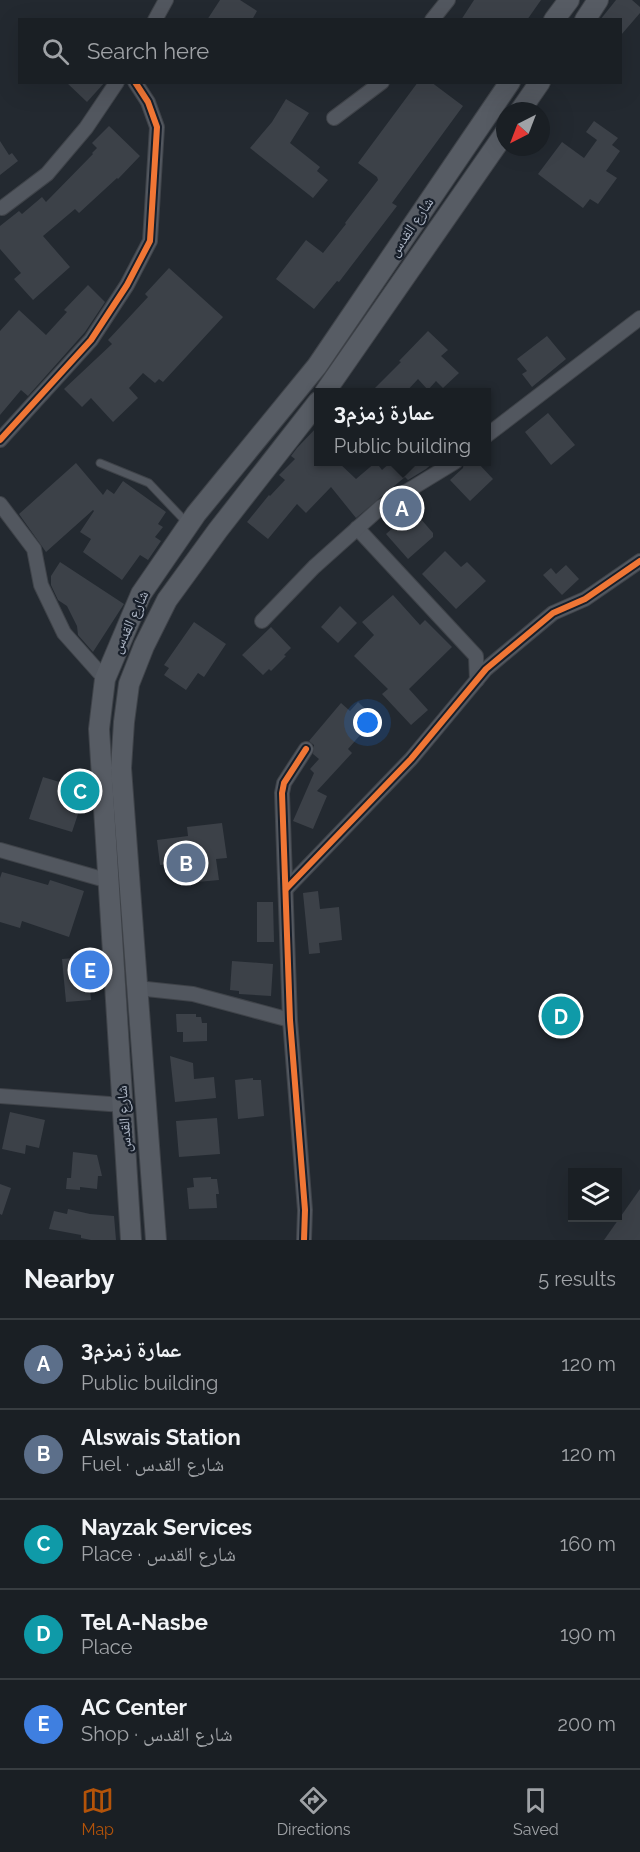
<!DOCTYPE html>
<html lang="en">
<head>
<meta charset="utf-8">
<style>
  body { margin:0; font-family:Raleway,"Noto Naskh Arabic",sans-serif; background:#272c31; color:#f1f3f6 }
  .controls { position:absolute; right:18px; bottom:18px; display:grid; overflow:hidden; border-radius:0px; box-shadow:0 6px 24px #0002 }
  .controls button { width:54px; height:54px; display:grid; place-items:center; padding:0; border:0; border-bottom:2px solid #383d41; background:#1a1f24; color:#f1f3f6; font:30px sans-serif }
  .compass { position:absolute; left:496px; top:102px; width:54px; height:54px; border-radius:50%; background:#1a1f24; box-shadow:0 6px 24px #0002; rotate:222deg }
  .you { position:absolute; left:368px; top:723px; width:21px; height:21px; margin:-15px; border:4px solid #fff; border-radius:50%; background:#1a73e8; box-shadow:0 0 0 9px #1a73e833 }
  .badge { display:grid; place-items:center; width:39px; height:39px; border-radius:50%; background:#b45309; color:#fff; font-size:20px; font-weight:700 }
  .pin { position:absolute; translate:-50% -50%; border:3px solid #fff; box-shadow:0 2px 6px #0006 }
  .popup { position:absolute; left:314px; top:388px; width:177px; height:78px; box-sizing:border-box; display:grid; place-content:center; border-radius:0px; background:#1a1f24; filter:drop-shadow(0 2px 4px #0005); font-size:20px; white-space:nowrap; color:#9fa2a6 }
  .popup b { font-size:22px; color:#f1f3f6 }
  .popup::after { content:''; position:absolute; left:50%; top:100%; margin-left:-12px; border:12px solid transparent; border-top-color:#1a1f24 }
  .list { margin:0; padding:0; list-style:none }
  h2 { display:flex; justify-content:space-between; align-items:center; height:78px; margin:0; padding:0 24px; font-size:26px }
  h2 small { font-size:20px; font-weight:400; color:#9fa2a6 }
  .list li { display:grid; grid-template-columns:39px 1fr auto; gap:18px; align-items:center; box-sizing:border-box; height:90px; padding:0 24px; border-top:2px solid #383d41 }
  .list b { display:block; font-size:22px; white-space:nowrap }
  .list p { margin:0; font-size:20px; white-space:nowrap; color:#9fa2a6 }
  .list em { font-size:20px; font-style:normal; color:#9fa2a6 }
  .icon { flex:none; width:33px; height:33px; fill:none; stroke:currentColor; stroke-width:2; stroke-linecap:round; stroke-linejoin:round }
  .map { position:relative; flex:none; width:640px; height:1240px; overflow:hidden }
  .search { position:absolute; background:#1a1f24; box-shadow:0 6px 24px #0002; left:18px; right:18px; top:18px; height:66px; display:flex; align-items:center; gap:15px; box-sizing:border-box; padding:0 21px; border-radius:0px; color:#9fa2a6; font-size:22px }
  .sheet { height:528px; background:#1a1f24 }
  nav { display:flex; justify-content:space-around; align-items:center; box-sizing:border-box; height:84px; border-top:2px solid #383d41; background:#1a1f24; font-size:16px; color:#9fa2a6 }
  nav a { display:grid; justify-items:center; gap:3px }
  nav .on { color:#b45309 }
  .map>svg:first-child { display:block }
  .building { fill:#3c4148 }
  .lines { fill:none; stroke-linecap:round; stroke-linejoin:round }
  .lane-casing { stroke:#3f4349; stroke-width:9 }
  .street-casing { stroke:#3f4349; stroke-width:16 }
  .secondary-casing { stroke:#3f4349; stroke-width:22 }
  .lane { stroke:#52575f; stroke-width:7 }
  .street { stroke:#52575f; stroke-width:14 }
  .secondary { stroke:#575c64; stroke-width:20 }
  .cycleway-casing { stroke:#181f2a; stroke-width:10 }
  .cycleway { stroke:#f07635; stroke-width:6 }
  .labels { text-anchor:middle; stroke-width:4.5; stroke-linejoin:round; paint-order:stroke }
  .street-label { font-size:15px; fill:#abb4c3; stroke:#181f2a }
</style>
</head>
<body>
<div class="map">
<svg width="640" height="1240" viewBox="0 0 640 1240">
  <rect width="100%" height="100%" fill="#232930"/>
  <!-- building -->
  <g class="building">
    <polygon points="220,0 240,0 257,11 252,20 207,20"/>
    <polygon points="474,0 541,0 527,20 461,20"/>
    <polygon points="616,0 632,0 640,7 640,13 621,35 621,20 600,20"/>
    <polygon points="66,82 105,82 87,102"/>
    <polygon points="418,82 431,82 463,106 392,203 397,206 339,282 337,281 314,309 276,279 306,240 323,253 346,224 345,223 378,180 377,177 358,163"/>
    <polygon points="286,99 309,113 290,143 320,167 317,171 328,180 313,198 250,148 272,122"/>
    <polygon points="594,121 618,138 612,145 620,151 606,171 617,178 598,204 590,199 583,208 538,174 562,142 584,158 597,140 586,132"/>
    <polygon points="109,126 140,156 118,179 117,178 79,213 75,209 43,236 70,267 33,300 14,279 21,273 0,249 0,226 19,211 22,214 42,197 46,202 93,154 92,153 97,148 92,143"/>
    <polygon points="0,141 9,155 12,153 18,161 0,175"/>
    <polygon points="169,268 223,317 163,382 159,379 155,383 143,373 129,388 138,398 113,422 91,398 82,407 64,389 112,344 108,340 148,297 145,294"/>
    <polygon points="88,285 105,302 85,332 28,396 21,390 0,415 0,331 19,310 46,335 67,312 64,310"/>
    <polygon points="428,331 448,350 441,356 459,373 443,388 436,381 428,390 418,379 405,393 370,393 401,362 399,361"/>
    <polygon points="547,336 566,359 532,387 522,374 527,371 517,359"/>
    <polygon points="548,413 575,445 551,465 525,432"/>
    <polygon points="318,426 318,462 338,462 356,479 376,462 382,470 391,462 434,462 426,469 408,480 405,477 356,518 331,487 306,513 297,504 268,539 247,522 269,495 270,496 285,480 279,475 295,459 291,456 297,448"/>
    <polygon points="464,462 477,462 493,479 470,501 450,480 463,468"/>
    <polygon points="76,463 103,495 107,489 114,494 123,481 166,512 158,524 163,527 155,537 161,541 148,560 140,555 122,580 83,552 91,539 80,532 94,511 93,510 46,552 19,514"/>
    <polygon points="413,510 433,533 433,537 408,559 386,534"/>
    <polygon points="445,551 461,567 467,562 486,581 456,609 422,574"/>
    <polygon points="60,562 124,604 93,652 78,635 77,626 67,606 58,600 51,585 51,576"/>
    <polygon points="566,565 579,579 562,595 543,575 551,568 556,574"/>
    <polygon points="393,595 420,625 425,620 452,647 409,689 428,710 411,725 382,694 388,689 354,656 374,635 362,622"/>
    <polygon points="340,606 357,623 338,643 321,627"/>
    <polygon points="194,622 226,644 204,677 198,673 186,690 164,675 169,668 164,665"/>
    <polygon points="271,627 291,648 284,655 286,656 271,671 269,669 263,675 242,655"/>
    <polygon points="358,702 375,718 348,749 352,753 317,791 327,796 313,829 293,821 314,773 310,769 319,759 313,754 314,745 309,741 341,703 350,711"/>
    <polygon points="43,777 86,790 72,832 29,819"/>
    <polygon points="222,823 227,858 216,859 219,880 197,882 196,870 191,871 190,862 160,865 157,840 188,836 187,827"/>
    <polygon points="2,872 48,885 50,880 84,891 69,937 22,921 20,928 0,922 0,878"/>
    <polygon points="318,891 320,909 339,907 342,940 319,943 320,953 309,954 303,893"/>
    <polygon points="257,902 273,902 274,942 257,942"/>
    <polygon points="87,957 91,1000 66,1002 62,959"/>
    <polygon points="232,961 273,964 271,996 239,994 239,991 230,990"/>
    <polygon points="176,1014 196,1014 196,1017 201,1017 202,1023 207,1023 207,1041 183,1042 183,1032 177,1032"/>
    <polygon points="170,1056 193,1063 194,1079 214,1077 216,1098 175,1102"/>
    <polygon points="253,1078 253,1080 261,1080 264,1116 238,1119 235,1080"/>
    <polygon points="10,1112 45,1120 39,1148 26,1145 25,1154 2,1149"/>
    <polygon points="217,1118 220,1154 179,1157 176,1121"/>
    <polygon points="73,1152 97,1155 102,1176 98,1176 97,1189 80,1187 80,1190 66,1189 67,1178 71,1178"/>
    <polygon points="211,1177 211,1179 217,1179 219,1194 216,1194 217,1208 189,1209 187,1188 194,1187 193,1178"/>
    <polygon points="0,1184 11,1188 2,1215 0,1214"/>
    <polygon points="640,1189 640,1240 604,1240"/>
    <polygon points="68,1209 90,1214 114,1216 116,1240 91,1240 81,1238 81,1235 49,1229 54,1211 67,1214"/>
  </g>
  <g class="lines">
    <!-- lane casing -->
    <g class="lane-casing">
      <polyline id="lane" points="100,463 149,483 187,523"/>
    </g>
    <!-- street casing -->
    <g class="street-casing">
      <g id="street">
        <polyline points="155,20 166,0"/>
        <polyline points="432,20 448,0"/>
        <polyline points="334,118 382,82"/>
        <polyline points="2,208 47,174 86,128 117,82"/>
        <polyline points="486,436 640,318"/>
        <polyline points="0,440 91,340 127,285 150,241 157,127 148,102 135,82"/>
        <polyline points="0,504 34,549 41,585 64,633 105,679"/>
        <polyline points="357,528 476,656 477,680"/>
        <polyline points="262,621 314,567 381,507 455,462"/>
        <polyline points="0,850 109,881"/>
        <polyline points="286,889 411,759 486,669 553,613 585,599 640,561"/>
        <polyline points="137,988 193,994 290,1020"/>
        <polyline points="0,1096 123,1105"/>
        <polyline points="304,1240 305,1210 290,1020 282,793 284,783 306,749"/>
      </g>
    </g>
    <!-- secondary casing -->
    <g class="secondary-casing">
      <g id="secondary">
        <polyline points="554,20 569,0"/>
        <polyline points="585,20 598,0"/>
        <polyline points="520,111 540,82"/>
        <polyline points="325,392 505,133"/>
        <polyline points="131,1240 99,729 105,679 141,594 196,514 317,366 510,82"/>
        <polyline points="156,1240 121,768 124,722 129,684 144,646 167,600 218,530 318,402"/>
      </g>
    </g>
    <!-- lane -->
    <use href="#lane" class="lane"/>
    <!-- street -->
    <use href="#street" class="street"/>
    <!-- secondary -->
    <use href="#secondary" class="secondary"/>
    <!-- cycleway casing -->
    <g class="cycleway-casing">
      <g id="cycleway">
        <polyline points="0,440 91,340 127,285 150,241 157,127 148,102 135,82"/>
        <polyline points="286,889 411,759 486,669 553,613 585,599 640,561"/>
        <polyline points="304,1240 305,1210 290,1020 282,793 284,783 306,749"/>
      </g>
    </g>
    <!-- cycleway -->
    <use href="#cycleway" class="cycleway"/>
  </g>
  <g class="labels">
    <!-- street labels -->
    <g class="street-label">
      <text transform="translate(411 227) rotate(-56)" y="5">شارع القدس</text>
      <text transform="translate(130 622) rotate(-65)" y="5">شارع القدس</text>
      <text transform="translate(124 1119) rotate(-94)" y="5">شارع القدس</text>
    </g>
  </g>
</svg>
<div class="controls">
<button><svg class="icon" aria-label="layers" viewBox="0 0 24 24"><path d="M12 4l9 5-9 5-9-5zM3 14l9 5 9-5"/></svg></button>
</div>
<svg class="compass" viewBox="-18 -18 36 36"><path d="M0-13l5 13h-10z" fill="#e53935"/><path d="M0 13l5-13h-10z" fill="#9fa2a6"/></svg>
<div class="you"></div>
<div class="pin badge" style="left:402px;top:508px;background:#5c6f8a">A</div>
<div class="popup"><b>عمارة زمزم3</b>Public building</div>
<div class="pin badge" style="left:186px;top:863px;background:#5c6f8a">B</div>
<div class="pin badge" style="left:80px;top:791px;background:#0f9aa8">C</div>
<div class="pin badge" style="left:561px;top:1016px;background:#0f9aa8">D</div>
<div class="pin badge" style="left:90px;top:970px;background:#3f7fe0">E</div>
<div class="search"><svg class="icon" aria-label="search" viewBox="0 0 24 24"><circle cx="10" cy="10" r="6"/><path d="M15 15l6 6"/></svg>Search here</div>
</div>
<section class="sheet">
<h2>Nearby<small>5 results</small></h2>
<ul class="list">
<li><span class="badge" style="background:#5c6f8a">A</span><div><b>عمارة زمزم3</b><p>Public building</p></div><em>120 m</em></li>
<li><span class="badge" style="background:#5c6f8a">B</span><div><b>Alswais Station</b><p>Fuel · شارع القدس</p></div><em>120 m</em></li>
<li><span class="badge" style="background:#0f9aa8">C</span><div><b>Nayzak Services</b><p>Place · شارع القدس</p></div><em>160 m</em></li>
<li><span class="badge" style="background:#0f9aa8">D</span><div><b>Tel A-Nasbe</b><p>Place</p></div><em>190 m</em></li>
<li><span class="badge" style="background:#3f7fe0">E</span><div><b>AC Center</b><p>Shop · شارع القدس</p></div><em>200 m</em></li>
</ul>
</section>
<nav>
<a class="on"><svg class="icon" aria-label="map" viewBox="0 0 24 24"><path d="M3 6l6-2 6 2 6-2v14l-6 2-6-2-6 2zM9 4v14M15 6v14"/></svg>Map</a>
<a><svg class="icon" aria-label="directions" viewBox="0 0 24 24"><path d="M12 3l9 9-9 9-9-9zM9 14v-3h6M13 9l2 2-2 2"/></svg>Directions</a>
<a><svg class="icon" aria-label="saved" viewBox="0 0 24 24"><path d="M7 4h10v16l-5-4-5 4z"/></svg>Saved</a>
</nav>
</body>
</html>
